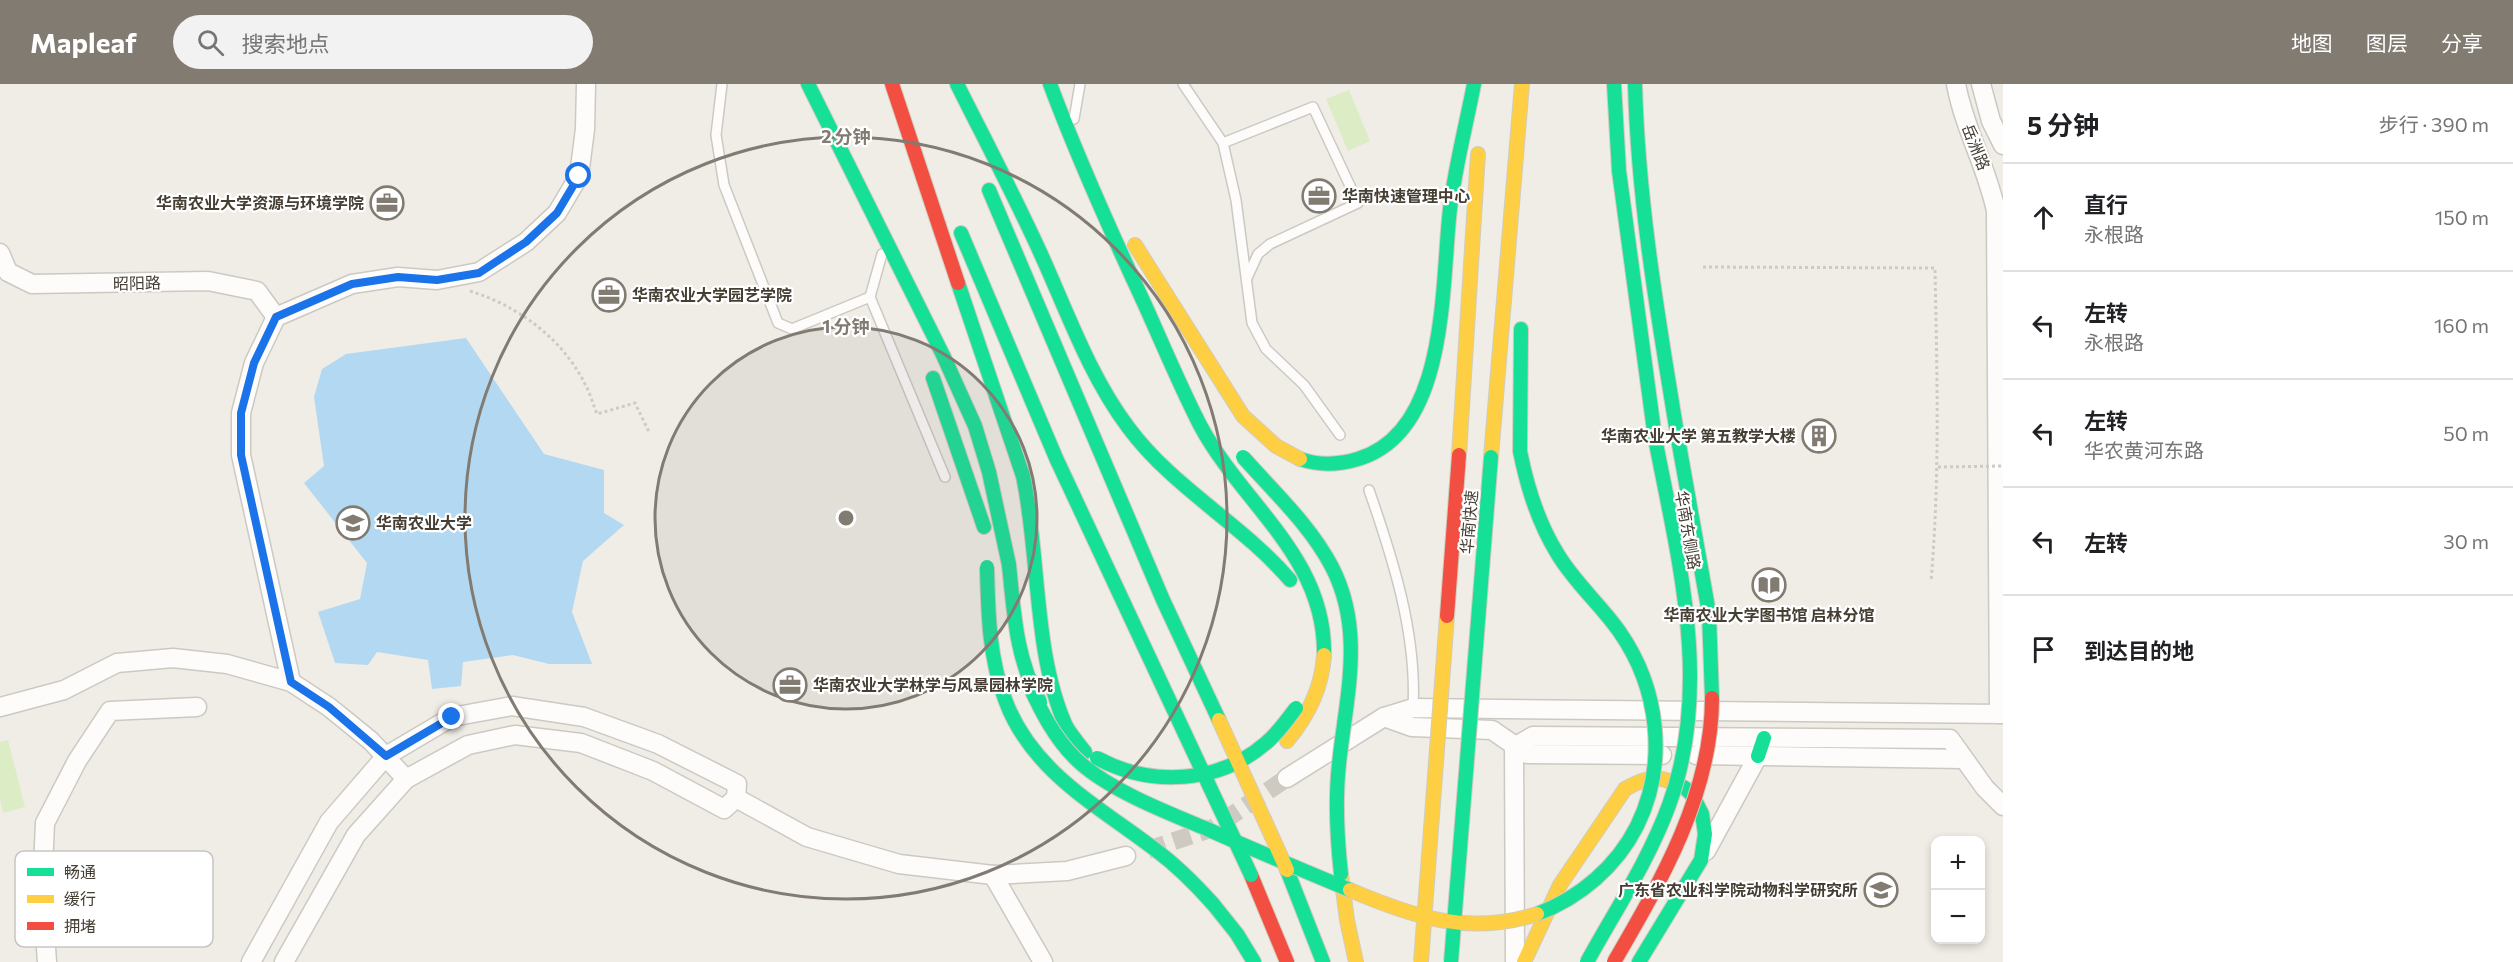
<!DOCTYPE html>
<html lang="zh">
<head>
<meta charset="utf-8">
<style>
  body { margin:0; font-family:Commissioner,"Noto Sans SC",sans-serif; background:#f2f2f2; color:#202124 }
  .controls { position:absolute; right:18px; bottom:18px; display:grid; overflow:hidden; border-radius:12px; box-shadow:0 3px 9px #0003 }
  .controls button { width:54px; height:54px; display:grid; place-items:center; padding:0; border:0; border-bottom:2px solid #e0e0e0; background:#fff; color:#202124; font:30px sans-serif }
  .stop { position:absolute; width:18px; height:18px; margin:-14px; border:4px solid #1a73e8; border-radius:50%; background:#fff }
  .stop.end { background:#1a73e8; border-color:#fff; box-shadow:0 2px 6px #0008 }
  .list { margin:0; padding:0; list-style:none }
  h2 { display:flex; justify-content:space-between; align-items:center; height:78px; margin:0; padding:0 24px; font-size:26px }
  h2 small { font-size:20px; font-weight:400; color:#757577 }
  .list li { display:grid; grid-template-columns:39px 1fr auto; gap:18px; align-items:center; box-sizing:border-box; height:108px; padding:0 24px; border-top:2px solid #e0e0e0 }
  .list b { display:block; font-size:22px; white-space:nowrap }
  .list p { margin:0; font-size:20px; white-space:nowrap; color:#757577 }
  .list em { font-size:20px; font-style:normal; color:#757577 }
  .icon { flex:none; width:33px; height:33px; fill:none; stroke:currentColor; stroke-width:2; stroke-linecap:round; stroke-linejoin:round }
  .map { position:relative; flex:none; width:2003px; height:878px; overflow:hidden }
  header { display:flex; align-items:center; gap:36px; box-sizing:border-box; height:84px; padding:0 30px; background:#817b72; color:#fff }
  header strong { font-size:28px }
  nav { display:flex; gap:33px; margin-inline-start:auto; font-size:21px }
  .search { width:420px; height:54px; background:#f2f2f2; display:flex; align-items:center; gap:15px; box-sizing:border-box; padding:0 21px; border-radius:33px; color:#757577; font-size:22px }
  main { display:flex }
  aside { flex:1; background:#fff }
  .map>svg:first-child { display:block }
  .green { fill:#dcecc4 }
  .water { fill:#b3d8f1 }
  .lines { fill:none; stroke-linecap:round; stroke-linejoin:round }
  .street-tunnel { stroke:#cecac2; stroke-width:18; stroke-dasharray:18 9; stroke-linecap:butt }
  .lane-casing { stroke:#ccc9c2; stroke-width:12 }
  .street-casing { stroke:#ccc9c2; stroke-width:21 }
  .fast-casing { stroke:#d1ccbe; stroke-width:16 }
  .slow-casing { stroke:#d1ccbe; stroke-width:16 }
  .jam-casing { stroke:#d1ccbe; stroke-width:16 }
  .path { stroke:#cecbc6; stroke-width:3; stroke-dasharray:3 3; stroke-linecap:butt }
  .lane { stroke:#fdfcfb; stroke-width:9 }
  .street { stroke:#fdfcfb; stroke-width:18 }
  .fast { stroke:#16e098; stroke-width:14 }
  .slow { stroke:#ffcf43; stroke-width:14 }
  .jam { stroke:#f24e42; stroke-width:14 }
  .fast-bridge-casing { stroke:#d1ccbe; stroke-width:16; stroke-linecap:butt }
  .slow-bridge-casing { stroke:#d1ccbe; stroke-width:16; stroke-linecap:butt }
  .jam-bridge-casing { stroke:#d1ccbe; stroke-width:16; stroke-linecap:butt }
  .path-bridge { stroke:#cecbc6; stroke-width:3; stroke-dasharray:3 3; stroke-linecap:butt }
  .fast-bridge { stroke:#16e098; stroke-width:14 }
  .slow-bridge { stroke:#ffcf43; stroke-width:14 }
  .jam-bridge { stroke:#f24e42; stroke-width:14 }
  .route { stroke:#1a73e8; stroke-width:8 }
  .ring { fill:none; stroke:#817b72; stroke-width:3 }
  .labels { text-anchor:middle; stroke-width:4.5; stroke-linejoin:round; paint-order:stroke }
  .street-label { font-size:16px; fill:#453e33; stroke:#fff }
  .poi-label { font-size:16px; font-weight:bold; fill:#453e33; stroke:#fff; text-anchor:start }
  .key { fill:#fff; stroke:#c7c5c2; stroke-width:1.5 }
  .key-label { font-size:16px; fill:#453e33 }
  .centre { fill:#817b72; stroke:#fff; stroke-width:3 }
  .ring-label { font-size:18px; text-anchor:middle; font-weight:bold; fill:#817b72; stroke:#fff; stroke-width:4.5; stroke-linejoin:round; paint-order:stroke }
</style>
</head>
<body>
<header>
<strong>Mapleaf</strong>
<div class="search"><svg class="icon" aria-label="search" viewBox="0 0 24 24"><circle cx="10" cy="10" r="6"/><path d="M15 15l6 6"/></svg>搜索地点</div>
<nav><a>地图</a><a>图层</a><a>分享</a></nav>
</header>
<main>
<div class="map">
<svg width="2003" height="878" viewBox="0 0 2003 878">
  <rect width="100%" height="100%" fill="#f0ede6"/>
  <!-- green -->
  <g class="green">
    <polygon points="1349,6 1370,57 1348,67 1326,15"/>
    <polygon points="8,656 25,723 3,729 0,715 0,658"/>
  </g>
  <!-- water -->
  <polygon class="water" points="466,254 544,370 604,386 604,429 624,441 583,477 572,528 592,580 549,580 513,571 463,578 461,602 432,605 428,576 377,568 368,581 335,579 318,528 360,515 367,479 304,399 324,382 314,313 322,285 346,270"/>
  <g class="lines">
    <!-- street-tunnel -->
    <polyline class="street-tunnel" points="1148,766 1213,744 1287,694"/>
    <!-- lane casing -->
    <g class="lane-casing">
      <g id="lane">
        <polyline points="722,0 716,51 724,101 778,239 792,245 870,213"/>
        <polyline points="1183,0 1223,59 1236,116 1252,239 1266,265 1304,301 1340,351"/>
        <polyline points="1074,35 1080,0"/>
        <polyline points="1223,59 1313,23 1358,119 1270,160 1258,170 1247,194"/>
        <polyline points="882,170 870,213 945,393"/>
        <path d="M1369,406C1393,475 1417,550 1413,624"/>
      </g>
    </g>
    <!-- street casing -->
    <g class="street-casing">
      <g id="street">
        <path d="M1956,0C1964,44 1987,83 1996,127L1999,630"/>
        <polyline points="1981,0 1991,37 2003,61"/>
        <polyline points="0,169 8,188 32,200 208,197 257,207 276,233"/>
        <polyline points="291,598 241,371 241,329 254,279 276,233 352,200 398,193 437,196 479,188 526,158 557,129 579,92 585,45 586,0"/>
        <polyline points="0,623 64,606 117,579 173,574 227,580 291,598 329,623 371,657 406,695"/>
        <polyline points="1384,633 1412,643 1492,646 1527,670 1662,671"/>
        <polyline points="1514,663 1533,652 1950,655 1985,704 2003,722"/>
        <polyline points="1514,663 1515,878"/>
        <polyline points="1696,671 1964,675"/>
        <polyline points="1287,694 1384,633 1413,624 2003,630"/>
        <polyline points="736,714 807,753 899,780 993,791 1067,787 1126,772"/>
        <polyline points="1706,767 1758,672"/>
        <polyline points="993,791 1043,878"/>
        <polyline points="47,878 42,807 45,739 77,677 110,627 197,623"/>
        <polyline points="251,878 329,738 386,672 452,633 512,622 584,633 658,660 737,700 736,714"/>
        <polyline points="284,878 356,751 406,695 468,661 515,651 581,659 653,687 724,725 736,714"/>
      </g>
    </g>
    <!-- fast casing -->
    <g class="fast-casing">
      <g id="fast">
        <polyline points="808,0 943,271 975,342 989,388 1009,481"/>
        <path d="M957,0C985,56 1014,111 1040,168C1067,227 1089,291 1128,343C1173,404 1241,439 1290,496"/>
        <path d="M1050,0C1078,75 1111,148 1145,221C1163,261 1180,302 1200,341C1242,420 1326,473 1324,571"/>
        <polyline points="1614,0 1619,87 1655,354"/>
        <path d="M1635,0C1638,118 1658,233 1677,349"/>
        <polyline points="989,106 1163,516 1219,636"/>
        <polyline points="961,149 1056,374 1185,650"/>
        <path d="M958,199L1023,392C1040,471 1033,569 1066,642C1071,651 1079,660 1085,668"/>
        <polyline points="933,294 984,443"/>
        <polyline points="1520,367 1521,245"/>
        <path d="M1300,375C1320,382 1338,381 1358,375C1449,348 1441,202 1450,125C1455,83 1466,42 1474,0"/>
        <polyline points="1758,672 1764,654"/>
        <polyline points="1287,786 1323,878"/>
        <polyline points="1213,820 1237,850 1254,878"/>
        <polyline points="1639,878 1701,776 1705,750 1702,730 1693,712 1685,704 1669,697"/>
      </g>
    </g>
    <!-- slow casing -->
    <g class="slow-casing">
      <g id="slow">
        <polyline points="1135,161 1243,332 1276,362 1300,375"/>
        <polyline points="1459,371 1478,70"/>
        <polyline points="1491,373 1522,0"/>
        <path d="M1287,657C1308,632 1322,605 1324,571"/>
        <polyline points="1341,790 1347,836 1356,878"/>
        <path d="M1524,878L1560,801L1625,705C1639,697 1653,691 1669,697"/>
      </g>
    </g>
    <!-- jam casing -->
    <g class="jam-casing">
      <g id="jam">
        <polyline points="892,0 958,199"/>
        <polyline points="1251,791 1287,878"/>
      </g>
    </g>
    <!-- path -->
    <g class="path">
      <path d="M1703,183L1935,184C1937,289 1940,393 1931,497"/>
      <path d="M470,207C518,222 562,254 585,300C590,309 593,320 597,330L635,319L650,350"/>
    </g>
    <!-- lane -->
    <use href="#lane" class="lane"/>
    <!-- street -->
    <use href="#street" class="street"/>
    <!-- fast -->
    <use href="#fast" class="fast"/>
    <!-- slow -->
    <use href="#slow" class="slow"/>
    <!-- jam -->
    <use href="#jam" class="jam"/>
    <!-- fast-bridge casing -->
    <g class="fast-bridge-casing">
      <g id="fast-bridge">
        <polyline points="1677,349 1709,529 1712,614"/>
        <path d="M1520,367C1527,403 1538,438 1557,469C1574,498 1600,520 1619,547C1659,604 1668,679 1637,742C1617,782 1580,814 1537,830"/>
        <path d="M1243,373C1274,408 1310,441 1332,483C1365,547 1346,613 1339,680C1335,717 1337,754 1341,790"/>
        <path d="M1009,481C1014,529 1016,575 1040,618"/>
        <path d="M987,483C988,528 989,576 1006,618C1033,689 1100,723 1157,767C1177,782 1196,801 1213,820"/>
        <path d="M1029,601C1041,627 1054,653 1075,674C1106,705 1166,728 1207,745C1254,766 1302,786 1350,806"/>
        <polyline points="1185,650 1251,791"/>
        <path d="M1097,674C1150,703 1219,700 1266,659C1278,649 1287,636 1296,624"/>
        <polyline points="1451,878 1491,373"/>
        <path d="M1587,878C1615,827 1649,776 1669,721C1713,602 1678,474 1655,354"/>
      </g>
    </g>
    <!-- slow-bridge casing -->
    <g class="slow-bridge-casing">
      <g id="slow-bridge">
        <polyline points="1219,636 1287,786"/>
        <path d="M1350,806C1413,833 1469,852 1537,830"/>
        <polyline points="1421,878 1447,532"/>
      </g>
    </g>
    <!-- jam-bridge casing -->
    <g class="jam-bridge-casing">
      <g id="jam-bridge">
        <polyline points="1447,532 1459,371"/>
        <path d="M1614,878C1661,797 1712,710 1712,614"/>
      </g>
    </g>
    <!-- path-bridge -->
    <polyline class="path-bridge" points="1938,383 2003,382"/>
    <!-- fast-bridge -->
    <use href="#fast-bridge" class="fast-bridge"/>
    <!-- slow-bridge -->
    <use href="#slow-bridge" class="slow-bridge"/>
    <!-- jam-bridge -->
    <use href="#jam-bridge" class="jam-bridge"/>
  </g>
  <g class="lines">
    <!-- route -->
    <polyline class="route" points="452,633 386,672 329,623 291,598 241,371 241,329 254,279 276,233 352,200 398,193 437,196 479,189 526,158 557,129 579,92"/>
  </g>
  <!-- distance rings -->
  <circle cx="846" cy="434" r="191" fill="#817b72" fill-opacity=".12"/>
  <g class="ring">
    <circle cx="846" cy="434" r="191"/>
    <circle cx="846" cy="434" r="381"/>
  </g>
  <!-- icons -->
  <defs>
    <g id="office-ring" transform="scale(1.725)"><circle r="9.5" fill="#fff" stroke="#817b72" stroke-width="1.5"/><path d="M-6-3h4V-5.5h4V-3h4V5H-6ZM-1-4.5V-3h2v-1.5ZM-6 0V1H6V0Z" fill="#817b72"/></g>
    <g id="building-ring" transform="scale(1.725)"><circle r="9.5" fill="#fff" stroke="#817b72" stroke-width="1.5"/><path d="M-4-6H4V6H1V3H-1V6H-4ZM-2.5-4.3h1.7v1.8h-1.7ZM.8-4.3h1.7v1.8H.8ZM-2.5-1h1.7V.8h-1.7ZM.8-1h1.7V.8H.8Z" fill="#817b72"/></g>
    <g id="university-ring" transform="scale(1.725)"><circle r="9.5" fill="#fff" stroke="#817b72" stroke-width="1.5"/><path d="M0-5L7-2L0 1L-7-2ZM-4 1L0 2.5L4 1V4Q0 6-4 4Z" fill="#817b72"/></g>
    <g id="library-ring" transform="scale(1.725)"><circle r="9.5" fill="#fff" stroke="#817b72" stroke-width="1.5"/><path d="M-6-4Q-3-5.5-.7-3.5V5Q-3 3-6 4ZM6-4Q3-5.5 .7-3.5V5Q3 3 6 4Z" fill="#817b72"/></g>
  </defs>
  <g fill-rule="evenodd">
    <use href="#office-ring" x="1319" y="112"/>
    <use href="#office-ring" x="387" y="119"/>
    <use href="#office-ring" x="609" y="211"/>
    <use href="#building-ring" x="1819" y="352"/>
    <use href="#university-ring" x="353" y="439"/>
    <use href="#library-ring" x="1769" y="501"/>
    <use href="#office-ring" x="790" y="601"/>
    <use href="#university-ring" x="1881" y="806"/>
  </g>
  <g class="labels">
    <!-- street labels -->
    <g class="street-label">
      <text transform="translate(1976 63) rotate(68)" y="6">岳洲路</text>
      <text transform="translate(137 199) rotate(-1)" y="6">昭阳路</text>
      <text transform="translate(1469 438) rotate(-85)" y="6">华南快速</text>
      <text transform="translate(1688 446) rotate(80)" y="6">华南东侧路</text>
    </g>
    <!-- poi labels -->
    <g class="poi-label">
      <text x="1342" y="118">华南快速管理中心</text>
      <text x="364" y="125" text-anchor="end">华南农业大学资源与环境学院</text>
      <text x="632" y="217">华南农业大学园艺学院</text>
      <text x="1796" y="358" text-anchor="end">华南农业大学 第五教学大楼</text>
      <text x="376" y="445">华南农业大学</text>
      <text x="1769" y="537" text-anchor="middle">华南农业大学图书馆 启林分馆</text>
      <text x="813" y="607">华南农业大学林学与风景园林学院</text>
      <text x="1858" y="812" text-anchor="end">广东省农业科学院动物科学研究所</text>
    </g>
  </g>
  <!-- legend -->
  <rect x="15" y="767" width="198" height="96" rx="9" class="key"/>
  <rect x="27" y="784" width="27" height="8" fill="#16e098"/>
  <rect x="27" y="811" width="27" height="8" fill="#ffcf43"/>
  <rect x="27" y="838" width="27" height="8" fill="#f24e42"/>
  <g class="key-label">
    <text x="64" y="794">畅通</text>
    <text x="64" y="821">缓行</text>
    <text x="64" y="848">拥堵</text>
  </g>
  <circle cx="846" cy="434" r="9" class="centre"/>
  <g class="ring-label">
    <text x="846" y="59">2 分钟</text>
    <text x="846" y="249">1 分钟</text>
  </g>
</svg>
<div class="controls">
<button>+</button>
<button>−</button>
</div>
<div class="stop" style="left:579px;top:92px"></div>
<div class="stop end" style="left:452px;top:633px"></div>
</div>
<aside>
<h2>5 分钟<small>步行 · 390 m</small></h2>
<ul class="list">
<li><svg class="icon" aria-label="ahead" viewBox="0 0 24 24"><path d="M12 20V5M6 11l6-6 6 6"/></svg><div><b>直行</b><p>永根路</p></div><em>150 m</em></li>
<li><svg class="icon" aria-label="left" viewBox="0 0 24 24"><path d="M17 20v-9H6M10 6l-5 5 5 5"/></svg><div><b>左转</b><p>永根路</p></div><em>160 m</em></li>
<li><svg class="icon" aria-label="left" viewBox="0 0 24 24"><path d="M17 20v-9H6M10 6l-5 5 5 5"/></svg><div><b>左转</b><p>华农黄河东路</p></div><em>50 m</em></li>
<li><svg class="icon" aria-label="left" viewBox="0 0 24 24"><path d="M17 20v-9H6M10 6l-5 5 5 5"/></svg><div><b>左转</b></div><em>30 m</em></li>
<li><svg class="icon" aria-label="arrive" viewBox="0 0 24 24"><path d="M6 21V4h12l-3 4 3 4H6"/></svg><div><b>到达目的地</b></div></li>
</ul>
</aside>
</main>
</body>
</html>
